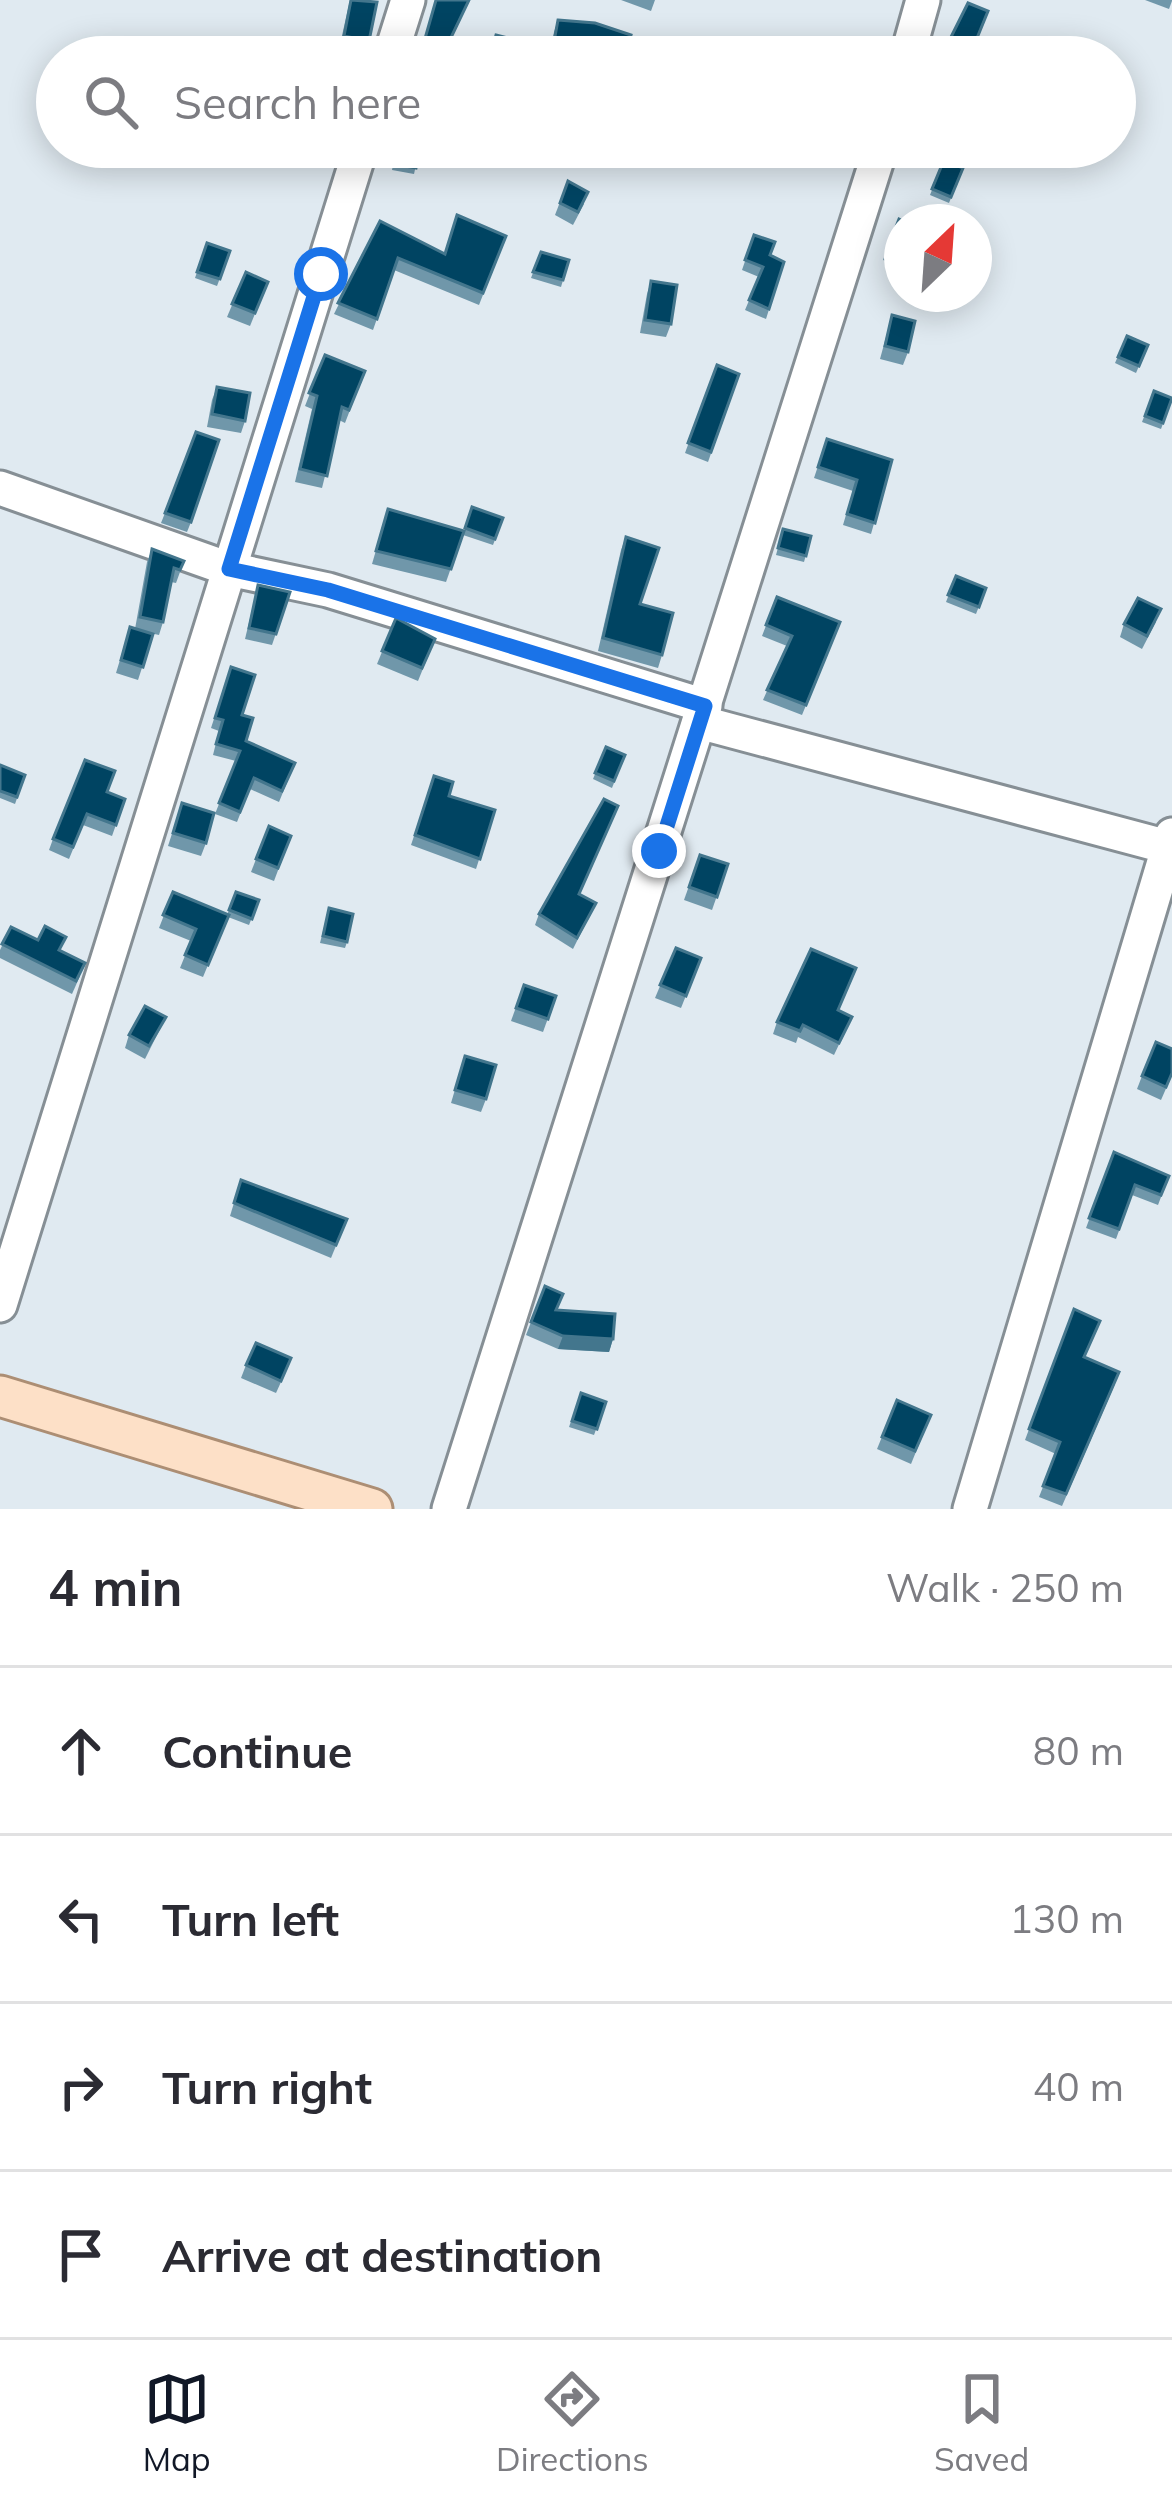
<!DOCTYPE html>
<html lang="en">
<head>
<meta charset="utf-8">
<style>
  body { margin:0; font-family:Mulish,sans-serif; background:#f2f2f3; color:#2b2b33 }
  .compass { position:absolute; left:884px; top:204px; width:108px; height:108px; border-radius:50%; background:#fff; box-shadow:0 6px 30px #0003; rotate:25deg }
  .stop { position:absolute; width:36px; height:36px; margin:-27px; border:9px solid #1a73e8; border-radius:50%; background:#fff }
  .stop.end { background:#1a73e8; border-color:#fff; box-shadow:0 3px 12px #0008 }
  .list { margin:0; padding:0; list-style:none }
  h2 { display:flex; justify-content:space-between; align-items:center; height:156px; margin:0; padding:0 48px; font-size:51px }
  h2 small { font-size:39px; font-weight:400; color:#7c7c81 }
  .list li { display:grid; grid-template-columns:78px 1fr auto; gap:36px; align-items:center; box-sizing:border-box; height:168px; padding:0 48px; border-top:3px solid #e1e1e2 }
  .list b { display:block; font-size:45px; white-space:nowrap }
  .list em { font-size:39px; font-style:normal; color:#7c7c81 }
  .icon { flex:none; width:66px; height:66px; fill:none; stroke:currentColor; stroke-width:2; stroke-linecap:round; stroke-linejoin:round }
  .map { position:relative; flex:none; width:1172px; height:1509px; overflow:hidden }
  .search { position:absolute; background:#fff; box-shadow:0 6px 30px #0003; left:36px; right:36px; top:36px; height:132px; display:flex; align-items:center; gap:30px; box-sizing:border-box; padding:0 42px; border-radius:66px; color:#7c7c81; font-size:45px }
  .sheet { height:828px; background:#fff }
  nav { display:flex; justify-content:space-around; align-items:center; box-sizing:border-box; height:168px; border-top:3px solid #e1e1e2; background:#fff; font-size:33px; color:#7c7c81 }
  nav a { display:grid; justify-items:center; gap:6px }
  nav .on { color:#111827 }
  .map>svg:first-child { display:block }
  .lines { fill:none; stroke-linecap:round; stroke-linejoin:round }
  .minor-casing { stroke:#868f95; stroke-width:39 }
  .major-casing { stroke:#ac8e74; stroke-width:45 }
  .minor { stroke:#fff; stroke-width:33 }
  .major { stroke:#fde0c7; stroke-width:39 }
  .wall { fill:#7097aa }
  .shaded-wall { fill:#43768d }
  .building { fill:#004462; stroke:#43768d; stroke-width:3 }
  .route { stroke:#1a73e8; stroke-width:15 }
</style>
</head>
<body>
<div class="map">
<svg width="1172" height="1509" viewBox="0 0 1172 1509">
  <rect width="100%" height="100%" fill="#e0eaf1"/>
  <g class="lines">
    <!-- minor casing -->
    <g class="minor-casing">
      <g id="minor">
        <polyline points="390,57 408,0"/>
        <polyline points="907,57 923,0"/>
        <polyline points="0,488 229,569 328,590 705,706"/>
        <polyline points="699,722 1168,847"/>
        <polyline points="0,1305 361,147"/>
        <polyline points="449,1509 881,147"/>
        <polyline points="970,1509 1172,835"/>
      </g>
    </g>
    <!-- major casing -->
    <g class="major-casing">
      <polyline id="major" points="0,1396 372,1509"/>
    </g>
    <!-- minor -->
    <use href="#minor" class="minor"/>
    <!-- major -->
    <use href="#major" class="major"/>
  </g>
  <!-- wall -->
  <g class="wall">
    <polygon points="350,0 369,41 365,54 339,49"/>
    <polygon points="436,0 470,0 442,57 433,57 420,52"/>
    <polygon points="621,0 655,0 651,11"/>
    <polygon points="1145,0 1172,0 1172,1 1169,9"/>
    <polygon points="558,20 624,57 549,57 554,32"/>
    <polygon points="397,147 420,147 414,174 392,170"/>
    <polygon points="519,147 550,147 546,159 518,151"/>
    <polygon points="574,147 614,147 607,163"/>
    <polygon points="797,147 822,147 817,161 795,152"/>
    <polygon points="944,160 963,168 949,203 930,195"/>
    <polygon points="568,181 584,204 573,225 555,215"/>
    <polygon points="899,219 902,222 902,267 883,260"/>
    <polygon points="380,221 444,253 506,236 479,305 394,270 373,330 334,314"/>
    <polygon points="754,235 770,255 784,262 766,319 745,310 759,277 742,270"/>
    <polygon points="207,243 230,251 217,286 195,278"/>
    <polygon points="541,252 569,260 561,287 531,278"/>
    <polygon points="246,272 268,282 250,326 227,317"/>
    <polygon points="651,281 671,324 666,337 640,333 647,294"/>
    <polygon points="892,315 908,352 903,365 880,359"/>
    <polygon points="1127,336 1148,345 1136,373 1115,363"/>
    <polygon points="325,355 365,371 345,423 339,420 322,488 295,482 312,409 305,406"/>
    <polygon points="717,365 739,374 708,462 685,453"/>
    <polygon points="217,387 245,421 241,433 207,427 212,400"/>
    <polygon points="1154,391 1170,404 1161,429 1142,422"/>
    <polygon points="827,439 892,460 871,534 843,525 853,491 814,478"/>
    <polygon points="472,507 503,518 493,545 463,535"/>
    <polygon points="388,509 464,531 446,582 372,564"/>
    <polygon points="165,513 191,522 187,532 161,523"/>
    <polygon points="783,529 811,536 804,562 776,555"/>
    <polygon points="626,537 640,604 662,655 658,668 598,651 621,550"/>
    <polygon points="152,549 184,561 176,583 171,582 163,622 159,635 150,633 153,634 138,680 116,673 126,640 135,629 147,562"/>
    <polygon points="956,576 986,588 976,614 946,602"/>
    <polygon points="258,585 290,592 272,645 245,639"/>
    <polygon points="777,597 840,622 802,715 763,700 787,646 762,636"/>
    <polygon points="396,618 435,639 418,681 377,664"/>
    <polygon points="1156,622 1142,649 1120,637 1124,624"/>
    <polygon points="231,667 242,715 246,741 295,763 279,802 250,789 237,822 215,814 236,761 213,755 219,731 211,728"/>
    <polygon points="606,747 625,755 612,788 593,779"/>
    <polygon points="0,765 25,775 15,804 0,798"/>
    <polygon points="434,776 449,796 495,810 476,869 411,845"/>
    <polygon points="107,792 125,799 112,836 83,825 69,859 49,850 53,839"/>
    <polygon points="182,803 206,843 201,856 168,846"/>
    <polygon points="269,826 291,836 274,881 251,872"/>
    <polygon points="700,855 728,864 712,910 684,900"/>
    <polygon points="173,892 227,915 236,892 259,900 249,925 228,917 203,977 180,968 191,941 159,928"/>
    <polygon points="579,894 596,903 573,949 535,925 539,914"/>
    <polygon points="327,915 347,942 345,948 320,943"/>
    <polygon points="11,927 60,951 80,976 72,994 0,958 0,950"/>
    <polygon points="676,948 701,958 681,1008 655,998"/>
    <polygon points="524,985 556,996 543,1032 511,1021"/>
    <polygon points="838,1010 852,1017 834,1055 798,1037 796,1043 773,1034 777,1022"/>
    <polygon points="166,1017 145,1059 125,1048 129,1035"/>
    <polygon points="465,1056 486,1099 481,1112 451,1103"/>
    <polygon points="1172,1075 1161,1100 1137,1089 1142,1076"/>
    <polygon points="1114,1152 1169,1176 1158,1205 1132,1195 1116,1239 1086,1228"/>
    <polygon points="241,1180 347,1219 331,1258 230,1216"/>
    <polygon points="545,1286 557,1310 613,1339 609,1352 558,1349 526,1335"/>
    <polygon points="1074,1309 1085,1357 1115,1384 1062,1506 1039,1497 1056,1454 1025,1440"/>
    <polygon points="246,1365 286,1371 276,1393 241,1378"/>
    <polygon points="581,1393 606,1402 594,1435 569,1427"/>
    <polygon points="897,1400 931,1415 911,1464 877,1449"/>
  </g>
  <!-- shaded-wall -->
  <polygon class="shaded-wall" points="563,1336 613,1339 609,1352 558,1349"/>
  <!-- building -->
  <g class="building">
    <polygon points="351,0 377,2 369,41 344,36"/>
    <polygon points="436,0 469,0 445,50 424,42"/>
    <polygon points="968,3 988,11 975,43 998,50 995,57 947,57 951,37"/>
    <polygon points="558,20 595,23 631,35 624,57 590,57 553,47"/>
    <polygon points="496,35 519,41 515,57 490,57"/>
    <polygon points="751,51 766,57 748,57"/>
    <polygon points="398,147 420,147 416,168 395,164"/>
    <polygon points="944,160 963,168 951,197 932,189"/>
    <polygon points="568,181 588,192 578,212 560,203"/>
    <polygon points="952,214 969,222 948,222"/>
    <polygon points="457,215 506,236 483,293 398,258 377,319 338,303 380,221 445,254"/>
    <polygon points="899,219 905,222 902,222 902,252 888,247"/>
    <polygon points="754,235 775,242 770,255 784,262 769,309 749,300 763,267 745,260"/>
    <polygon points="207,243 230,251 220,279 197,272"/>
    <polygon points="541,252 569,260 563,280 533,272"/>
    <polygon points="246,272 268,282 255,313 232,304"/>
    <polygon points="651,281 677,285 671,324 645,320"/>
    <polygon points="892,315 915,321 908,352 885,346"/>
    <polygon points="1127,336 1148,345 1139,366 1118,357"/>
    <polygon points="325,355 365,371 349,410 342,407 327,476 300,469 317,396 309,393"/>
    <polygon points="717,365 739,374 711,452 688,443"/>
    <polygon points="217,387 250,393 245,421 212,414"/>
    <polygon points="1154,391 1172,398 1163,423 1145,416"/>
    <polygon points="196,432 219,440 191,522 165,513"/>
    <polygon points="827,439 892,460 875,523 847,514 857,480 818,467"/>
    <polygon points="472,507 503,518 495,539 465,528"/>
    <polygon points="388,509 464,531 451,569 376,551"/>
    <polygon points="783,529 811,536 806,556 778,548"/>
    <polygon points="626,537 659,548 640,604 673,613 662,655 603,638"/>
    <polygon points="152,549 184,561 180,570 174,568 163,622 140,617"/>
    <polygon points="956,576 986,588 979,607 948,595"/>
    <polygon points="258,585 290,592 276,634 249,628"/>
    <polygon points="777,597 840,622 806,705 767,690 792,636 766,625"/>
    <polygon points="1138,598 1161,609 1147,636 1124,624"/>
    <polygon points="396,618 435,639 422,668 382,651"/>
    <polygon points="130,627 153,634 143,667 121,660"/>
    <polygon points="231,667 255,675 242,715 253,718 246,741 295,763 282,791 254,778 240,812 219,803 240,751 216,744 223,720 215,718"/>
    <polygon points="606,747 625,755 614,781 595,773"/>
    <polygon points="85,760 115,771 107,792 125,799 116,825 87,814 73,847 53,839"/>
    <polygon points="0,765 25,775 17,797 0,791"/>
    <polygon points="434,776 453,782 449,796 495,810 480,859 415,835"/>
    <polygon points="604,799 618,806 579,894 596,903 577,938 539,914"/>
    <polygon points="182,803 214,813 206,843 173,833"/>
    <polygon points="269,826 291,836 278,868 256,859"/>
    <polygon points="700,855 728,864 717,897 689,887"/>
    <polygon points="173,892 229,915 208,965 185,955 196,929 163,915"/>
    <polygon points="236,892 259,900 252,919 229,910"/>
    <polygon points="329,908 353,914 347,942 323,936"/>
    <polygon points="45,926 66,937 59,950 85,963 76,981 2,944 11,927 38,940"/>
    <polygon points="676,948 701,958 686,996 660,985"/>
    <polygon points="811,949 856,968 838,1010 852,1017 839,1043 803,1025 800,1031 777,1022"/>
    <polygon points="524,985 556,996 548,1019 516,1008"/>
    <polygon points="145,1006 166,1017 149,1046 129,1035"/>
    <polygon points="1156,1042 1172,1049 1172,1073 1166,1087 1142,1076"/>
    <polygon points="465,1056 496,1065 486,1099 455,1090"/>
    <polygon points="1114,1152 1169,1176 1161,1195 1135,1185 1119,1229 1089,1218"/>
    <polygon points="241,1180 347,1219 336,1245 234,1203"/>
    <polygon points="545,1286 563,1294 556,1310 615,1314 613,1339 563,1336 531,1322"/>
    <polygon points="1074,1309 1100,1321 1084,1357 1119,1372 1066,1494 1043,1486 1060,1442 1029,1429"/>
    <polygon points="256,1343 291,1358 281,1381 246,1365"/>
    <polygon points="581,1393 606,1402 597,1429 572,1421"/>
    <polygon points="897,1400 931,1415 915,1451 882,1437"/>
  </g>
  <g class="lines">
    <!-- route -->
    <polyline class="route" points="321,274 229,569 328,590 705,706 659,851"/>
  </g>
</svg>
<svg class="compass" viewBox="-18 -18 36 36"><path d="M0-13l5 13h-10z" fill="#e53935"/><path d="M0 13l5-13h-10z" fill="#7c7c81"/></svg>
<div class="stop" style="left:321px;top:274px"></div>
<div class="stop end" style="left:659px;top:851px"></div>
<div class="search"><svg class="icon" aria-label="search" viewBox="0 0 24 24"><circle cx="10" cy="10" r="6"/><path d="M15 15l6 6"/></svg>Search here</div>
</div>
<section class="sheet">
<h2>4 min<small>Walk · 250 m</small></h2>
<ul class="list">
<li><svg class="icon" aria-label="ahead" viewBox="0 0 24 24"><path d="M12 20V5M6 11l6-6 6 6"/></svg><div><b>Continue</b></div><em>80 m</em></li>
<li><svg class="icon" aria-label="left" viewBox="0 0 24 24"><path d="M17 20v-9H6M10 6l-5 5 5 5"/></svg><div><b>Turn left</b></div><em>130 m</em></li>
<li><svg class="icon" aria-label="right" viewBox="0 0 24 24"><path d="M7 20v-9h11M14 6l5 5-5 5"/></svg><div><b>Turn right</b></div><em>40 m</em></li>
<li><svg class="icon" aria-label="arrive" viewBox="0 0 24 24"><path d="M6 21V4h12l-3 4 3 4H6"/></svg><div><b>Arrive at destination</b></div></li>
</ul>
</section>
<nav>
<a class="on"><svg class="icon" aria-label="map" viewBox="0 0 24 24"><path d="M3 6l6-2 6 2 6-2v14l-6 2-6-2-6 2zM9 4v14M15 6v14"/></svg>Map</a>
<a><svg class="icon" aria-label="directions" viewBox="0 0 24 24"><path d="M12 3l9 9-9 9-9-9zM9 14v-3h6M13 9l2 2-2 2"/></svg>Directions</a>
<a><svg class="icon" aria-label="saved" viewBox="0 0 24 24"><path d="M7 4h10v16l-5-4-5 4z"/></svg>Saved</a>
</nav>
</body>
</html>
